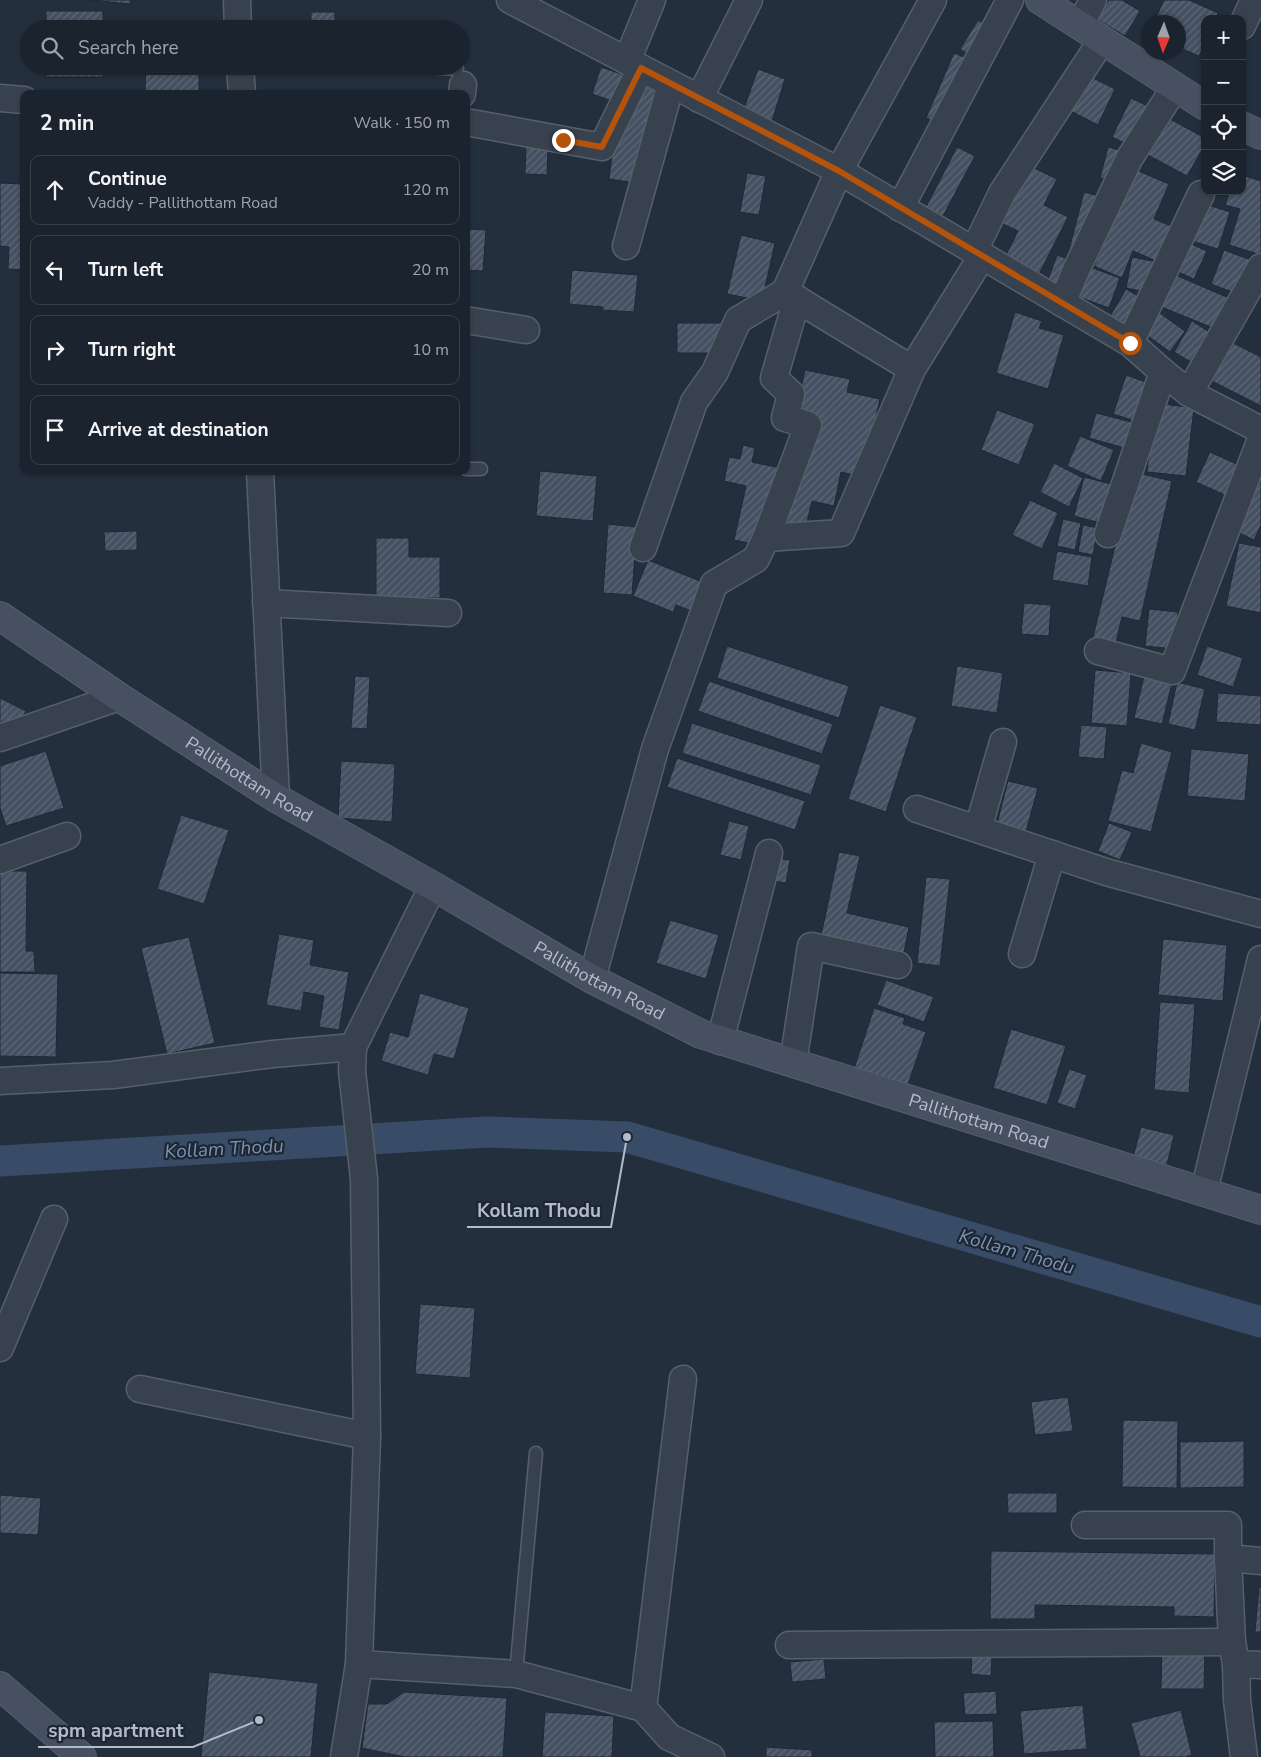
<!DOCTYPE html>
<html lang="en">
<head>
<meta charset="utf-8">
<style>
  body { margin:0; font-family:"Nunito Sans",sans-serif; background:#242b36; color:#f1f3f6 }
  .controls { position:absolute; right:15px; top:15px; display:grid; overflow:hidden; border-radius:10px; box-shadow:0 1px 4px #0004 }
  .controls button { width:45px; height:45px; display:grid; place-items:center; padding:0; border:0; border-bottom:1px solid #39404a; background:#1b232e; color:#f1f3f6; font:25px sans-serif }
  .compass { position:absolute; left:1141px; top:15px; width:45px; height:45px; border-radius:50%; background:#1b232e; box-shadow:0 1px 4px #0004; rotate:182deg }
  .stop { position:absolute; width:15px; height:15px; margin:-11px; border:4px solid #b45309; border-radius:50%; background:#fff }
  .stop.end { background:#b45309; border-color:#fff; box-shadow:0 1px 5px #0008 }
  .list { margin:0; padding:0; list-style:none }
  h2 { display:flex; justify-content:space-between; align-items:center; height:65px; margin:0; padding:0 20px; font-size:21px }
  h2 small { font-size:16px; font-weight:400; color:#a0a4aa }
  .list li { display:grid; grid-template-columns:32px 1fr auto; gap:15px; align-items:center; box-sizing:border-box; height:70px; margin:0 10px 10px; padding:0 10px; border:1px solid #39404a; border-radius:10px }
  .list b { display:block; font-size:19px; white-space:nowrap }
  .list p { margin:0; font-size:16px; white-space:nowrap; color:#a0a4aa }
  .list em { font-size:16px; font-style:normal; color:#a0a4aa }
  .icon { flex:none; width:28px; height:28px; fill:none; stroke:currentColor; stroke-width:2; stroke-linecap:round; stroke-linejoin:round }
  .map { position:relative; flex:none; width:1261px; height:1757px; overflow:hidden }
  .search { position:absolute; background:#1b232e; box-shadow:0 1px 4px #0004; left:20px; top:20px; width:450px; height:55px; display:flex; align-items:center; gap:12px; box-sizing:border-box; padding:0 18px; border-radius:28px; color:#a0a4aa; font-size:19px }
  .panel { position:absolute; background:#1b232e; box-shadow:0 1px 4px #0004; left:20px; top:90px; width:450px; height:385px; border-radius:10px }
  .map>svg:first-child { display:block }
  .lines { fill:none; stroke-linecap:round; stroke-linejoin:round }
  .canal { stroke:#394c67; stroke-width:31 }
  .building { fill:url(#building-hatch); stroke:#1f2835 }
  .lane-casing { stroke:#565f6c; stroke-width:15 }
  .street-casing { stroke:#565f6c; stroke-width:29 }
  .secondary-casing { stroke:#565f6c; stroke-width:30 }
  .lane { stroke:#38414e; stroke-width:12 }
  .street { stroke:#38414e; stroke-width:26 }
  .secondary { stroke:#465061; stroke-width:28 }
  .route { stroke:#b45309; stroke-width:6 }
  .labels { text-anchor:middle; stroke-width:4.5; stroke-linejoin:round; paint-order:stroke }
  .street-label { font-size:18px; fill:#b4bcc9; stroke:#1d2633 }
  .water-label { font-size:19px; font-style:italic; fill:#7c92b1; stroke:#1d2633 }
  .leader { fill:none; stroke:#b4bcc9; stroke-width:2 }
  .callout-dot { fill:#b4bcc9; stroke:#1d2633; stroke-width:2 }
  .callout-label { font-size:19px; text-anchor:middle; font-weight:bold; fill:#b4bcc9; stroke:#1d2633; stroke-width:4.5; stroke-linejoin:round; paint-order:stroke }
</style>
</head>
<body>
<div class="map">
<svg width="1261" height="1757" viewBox="0 0 1261 1757">
  <defs>
    <pattern id="building-hatch" width="6" height="6" patternUnits="userSpaceOnUse" patternTransform="scale(1.25)"><rect width="6" height="6" fill="#455162"/><path d="M-1 1l2-2M0 6l6-6M5 7l2-2" fill="none" stroke="#5d6877"/></pattern>
  </defs>
  <rect width="100%" height="100%" fill="#242f3e"/>
  <g class="lines">
    <!-- canal -->
    <polyline class="canal" points="0,1161 488,1132 627,1137 1261,1322"/>
  </g>
  <!-- building -->
  <g class="building">
    <polygon points="90,0 131,0 130,4"/>
    <polygon points="1109,0 1122,0 1140,11 1125,36 1097,19"/>
    <polygon points="1164,0 1189,0 1218,13 1216,19 1205,19 1205,43 1199,56 1178,47 1178,22 1154,22"/>
    <rect x="46" y="11" width="57" height="18"/>
    <rect x="311" y="12" width="24" height="17"/>
    <polygon points="978,20 1001,34 982,63 960,49"/>
    <polygon points="954,53 983,65 955,131 926,118"/>
    <rect x="46" y="66" width="57" height="11"/>
    <polygon points="146,66 199,66 199,91 145,91"/>
    <polygon points="601,67 627,76 618,103 592,94"/>
    <polygon points="758,69 785,79 772,121 743,111"/>
    <polygon points="1085,74 1115,89 1098,125 1067,109"/>
    <polygon points="628,82 655,86 642,184 609,179 614,140 620,141"/>
    <polygon points="1131,98 1160,112 1141,151 1112,137"/>
    <polygon points="1168,118 1205,138 1205,145 1187,176 1148,155"/>
    <polygon points="526,146 548,147 547,175 525,174"/>
    <polygon points="957,147 975,156 943,216 926,207"/>
    <polygon points="1108,147 1135,154 1127,185 1100,178"/>
    <polygon points="1030,166 1057,179 1044,205 1068,217 1036,280 1002,263 1018,231 1001,223"/>
    <polygon points="1136,170 1169,184 1154,219 1171,226 1156,261 1133,251 1122,278 1094,266"/>
    <polygon points="747,173 766,176 759,215 740,212"/>
    <polygon points="1242,175 1261,181 1261,255 1229,245 1240,209 1225,205 1230,191 1242,191"/>
    <polygon points="0,183 24,184 24,270 8,269 9,247 0,246"/>
    <polygon points="1084,192 1110,199 1093,261 1068,254"/>
    <polygon points="1205,204 1230,212 1218,249 1192,241"/>
    <polygon points="466,229 486,230 483,271 466,270"/>
    <polygon points="741,235 775,243 762,301 727,294"/>
    <polygon points="1182,240 1207,251 1194,279 1169,268"/>
    <polygon points="1224,250 1254,261 1240,295 1211,284"/>
    <polygon points="1057,255 1120,278 1109,308 1046,285"/>
    <polygon points="1132,257 1162,263 1156,294 1126,288"/>
    <polygon points="572,270 638,275 634,312 602,310 603,307 569,304"/>
    <polygon points="1173,274 1236,301 1223,332 1159,306"/>
    <polygon points="1126,289 1152,304 1135,333 1109,318"/>
    <polygon points="1157,311 1185,331 1170,352 1141,331"/>
    <polygon points="1015,312 1042,321 1039,328 1064,335 1048,389 996,373"/>
    <polygon points="1192,321 1219,338 1201,368 1174,352"/>
    <rect x="677" y="323" width="44" height="30"/>
    <polygon points="1225,339 1261,357 1261,406 1206,378"/>
    <polygon points="805,370 850,379 847,392 880,399 863,477 841,472 834,506 812,501 805,531 786,528 810,415 796,412"/>
    <polygon points="1126,375 1154,385 1141,423 1113,414"/>
    <polygon points="1155,403 1194,408 1186,476 1147,472"/>
    <polygon points="997,410 1035,424 1019,465 981,450"/>
    <polygon points="1096,413 1135,423 1128,449 1089,438"/>
    <polygon points="1080,436 1114,450 1101,481 1067,466"/>
    <polygon points="743,445 755,448 752,462 780,468 763,546 734,540 746,486 724,481 729,457 740,459"/>
    <polygon points="1210,452 1241,466 1227,496 1196,482"/>
    <polygon points="1054,463 1083,478 1069,507 1040,492"/>
    <polygon points="540,471 597,476 593,521 536,516"/>
    <polygon points="1133,472 1172,481 1140,621 1122,617 1116,642 1093,637"/>
    <polygon points="1261,472 1261,525 1254,540 1231,529"/>
    <polygon points="1084,477 1118,486 1108,525 1074,516"/>
    <polygon points="1030,500 1058,513 1042,549 1012,535"/>
    <polygon points="1063,519 1081,523 1075,550 1057,546"/>
    <polygon points="608,524 637,527 632,595 603,593"/>
    <polygon points="1083,525 1098,528 1093,555 1078,552"/>
    <polygon points="137,531 137,550 105,551 104,532"/>
    <polygon points="376,538 409,538 409,557 440,557 440,598 376,597"/>
    <polygon points="1239,543 1261,547 1261,613 1226,606"/>
    <polygon points="1057,551 1092,557 1088,586 1052,580"/>
    <polygon points="648,560 712,586 700,614 676,605 673,612 633,596"/>
    <polygon points="1024,603 1051,605 1049,636 1021,634"/>
    <polygon points="1149,609 1178,612 1174,649 1145,646"/>
    <polygon points="727,646 849,686 839,718 717,678"/>
    <polygon points="1207,646 1243,658 1233,687 1197,675"/>
    <polygon points="1147,664 1175,671 1162,724 1134,718"/>
    <polygon points="957,666 1003,673 997,713 951,706"/>
    <polygon points="1095,670 1131,673 1127,726 1091,723"/>
    <polygon points="355,676 370,677 367,729 351,728"/>
    <polygon points="709,681 833,724 822,754 698,711"/>
    <polygon points="1177,682 1205,689 1195,730 1168,724"/>
    <polygon points="1218,693 1261,696 1261,725 1216,722"/>
    <polygon points="0,698 26,711 11,741 0,736"/>
    <polygon points="880,705 917,717 886,812 848,799"/>
    <polygon points="692,723 821,765 811,795 682,753"/>
    <polygon points="1081,725 1107,727 1104,759 1078,757"/>
    <polygon points="1141,743 1172,752 1151,832 1108,821 1122,770 1133,773"/>
    <polygon points="1191,749 1249,754 1245,801 1187,796"/>
    <polygon points="46,751 64,808 6,826 0,808 0,766"/>
    <polygon points="677,758 805,801 795,830 667,787"/>
    <polygon points="341,761 395,764 392,822 338,818"/>
    <polygon points="1008,781 1038,788 1025,835 996,827"/>
    <polygon points="181,815 229,830 204,904 157,889"/>
    <polygon points="729,821 749,826 741,860 720,855"/>
    <polygon points="1109,823 1132,832 1120,860 1098,851"/>
    <polygon points="839,852 860,856 847,913 909,927 903,957 820,940"/>
    <polygon points="775,858 790,860 786,883 772,881"/>
    <polygon points="0,871 27,871 26,951 34,951 35,972 0,972"/>
    <polygon points="926,877 950,879 940,966 917,963"/>
    <polygon points="670,920 719,935 706,979 656,963"/>
    <polygon points="279,934 314,940 310,965 349,972 339,1030 319,1027 324,996 304,992 301,1011 266,1005"/>
    <polygon points="189,937 215,1043 167,1054 141,948"/>
    <polygon points="1163,939 1227,945 1223,1001 1158,995"/>
    <polygon points="0,973 58,974 56,1057 0,1056"/>
    <polygon points="886,980 934,997 924,1022 877,1005"/>
    <polygon points="420,993 469,1008 454,1059 434,1054 428,1075 381,1061 390,1032 408,1037"/>
    <polygon points="1160,1002 1195,1004 1189,1093 1154,1090"/>
    <polygon points="874,1008 905,1018 903,1024 926,1032 905,1093 852,1075"/>
    <polygon points="1011,1029 1066,1046 1047,1105 993,1088"/>
    <polygon points="1069,1069 1087,1075 1075,1109 1057,1103"/>
    <polygon points="1141,1127 1174,1135 1166,1169 1132,1161"/>
    <polygon points="420,1304 475,1308 470,1378 415,1374"/>
    <polygon points="1068,1397 1073,1431 1035,1435 1031,1402"/>
    <polygon points="1123,1420 1178,1421 1177,1488 1122,1487"/>
    <polygon points="1244,1441 1244,1487 1180,1488 1180,1442"/>
    <polygon points="1007,1493 1057,1493 1057,1513 1008,1513"/>
    <polygon points="0,1495 41,1498 38,1535 0,1533"/>
    <polygon points="991,1551 1215,1554 1214,1617 1174,1616 1174,1607 1035,1605 1035,1619 990,1619"/>
    <polygon points="1259,1587 1261,1587 1261,1632 1255,1632"/>
    <polygon points="1162,1646 1205,1646 1204,1689 1161,1689"/>
    <polygon points="972,1653 992,1654 991,1676 971,1674"/>
    <polygon points="824,1659 826,1679 792,1682 790,1662"/>
    <polygon points="209,1672 318,1683 311,1757 201,1757"/>
    <polygon points="996,1691 997,1714 965,1715 963,1693"/>
    <polygon points="404,1692 507,1698 503,1757 405,1757 362,1748 368,1704 387,1704"/>
    <polygon points="1083,1705 1087,1749 1024,1754 1020,1711"/>
    <polygon points="1181,1710 1192,1755 1186,1757 1140,1757 1131,1723"/>
    <polygon points="545,1712 614,1716 612,1757 542,1757"/>
    <polygon points="993,1721 994,1757 935,1757 934,1722"/>
    <polygon points="766,1747 812,1750 812,1757 766,1757"/>
  </g>
  <g class="lines">
    <!-- lane casing -->
    <g class="lane-casing">
      <g id="lane">
        <polyline points="412,66 457,69"/>
        <polyline points="466,469 481,469"/>
        <polyline points="516,1674 536,1453"/>
      </g>
    </g>
    <!-- street casing -->
    <g class="street-casing">
      <g id="street">
        <polyline points="237,0 238,29"/>
        <polyline points="510,0 839,171 1130,343 1163,372 1189,393 1261,430"/>
        <polyline points="1080,26 1093,0"/>
        <polyline points="1242,26 1254,0"/>
        <polyline points="627,61 652,0"/>
        <polyline points="240,66 242,94"/>
        <polyline points="462,94 463,85"/>
        <polyline points="0,98 24,100"/>
        <polyline points="699,99 749,0"/>
        <polyline points="466,122 602,147 641,68"/>
        <polyline points="900,208 1010,0"/>
        <polyline points="626,246 671,84"/>
        <polyline points="974,251 1002,193 1102,40"/>
        <polyline points="785,292 839,171 933,0"/>
        <polyline points="1062,303 1077,268 1129,159 1175,87"/>
        <polyline points="466,320 526,330"/>
        <polyline points="1130,343 1201,194"/>
        <polyline points="1189,393 1261,267"/>
        <polyline points="260,471 276,798"/>
        <polyline points="1108,534 1163,372"/>
        <polyline points="766,538 808,425 785,418 791,394 774,378 797,299"/>
        <polyline points="643,548 694,402 715,372 738,320 785,292 912,369"/>
        <polyline points="266,603 448,613"/>
        <polyline points="1098,651 1172,671 1261,439"/>
        <polyline points="0,738 119,697"/>
        <polyline points="917,809 1106,872 1261,914"/>
        <polyline points="978,829 1003,742"/>
        <polyline points="0,860 67,836"/>
        <polyline points="1022,954 1052,854"/>
        <polyline points="592,979 655,749 714,584 756,559 766,538 841,533 912,369 982,256"/>
        <polyline points="720,1041 769,853"/>
        <polyline points="793,1063 811,946 898,965"/>
        <polyline points="0,1081 113,1075 273,1054 353,1047"/>
        <polyline points="1204,1191 1261,959"/>
        <polyline points="0,1348 54,1219"/>
        <polyline points="140,1389 367,1436"/>
        <polyline points="1085,1525 1228,1525 1228,1558 1232,1642 1236,1664 1237,1700 1244,1757"/>
        <polyline points="1228,1558 1261,1561"/>
        <polyline points="789,1645 1232,1642"/>
        <polyline points="359,1664 516,1674 643,1708 669,1737 711,1757"/>
        <polyline points="1236,1664 1261,1665"/>
        <polyline points="643,1708 683,1379"/>
        <polyline points="344,1757 359,1664 367,1436 364,1179 352,1071 353,1047 433,886"/>
      </g>
    </g>
    <!-- secondary casing -->
    <g class="secondary-casing">
      <g id="secondary">
        <polyline points="1040,0 1205,106"/>
        <polyline points="1242,126 1261,135"/>
        <path id="s1" d="M0,616L119,697L276,798L433,886L592,979L701,1034L1261,1210"/>
        <polyline points="0,1686 82,1757"/>
      </g>
    </g>
    <!-- lane -->
    <use href="#lane" class="lane"/>
    <!-- street -->
    <use href="#street" class="street"/>
    <!-- secondary -->
    <use href="#secondary" class="secondary"/>
  </g>
  <g class="lines">
    <!-- route -->
    <polyline class="route" points="563,140 602,147 641,68 839,171 1130,343"/>
  </g>
  <g class="labels">
    <!-- street labels -->
    <g class="street-label">
      <text dy="6" stroke="none"><textPath href="#s1" startOffset="298">Pallithottam Road</textPath></text>
      <text dy="6" stroke="none"><textPath href="#s1" startOffset="702">Pallithottam Road</textPath></text>
      <text dy="6" stroke="none"><textPath href="#s1" startOffset="1108">Pallithottam Road</textPath></text>
    </g>
    <!-- water labels -->
    <g class="water-label">
      <text transform="translate(224 1148) rotate(-3)" y="7">Kollam Thodu</text>
      <text transform="translate(1017 1251) rotate(16)" y="7">Kollam Thodu</text>
    </g>
  </g>
  <!-- callouts -->
  <path class="leader" d="M627 1137L611 1227H467M259 1720L193 1747H38"/>
  <g class="callout-dot">
    <circle cx="627" cy="1137" r="5"/>
    <circle cx="259" cy="1720" r="5"/>
  </g>
  <g class="callout-label">
    <text x="539" y="1217">Kollam Thodu</text>
    <text x="116" y="1737">spm apartment</text>
  </g>
</svg>
<div class="controls">
<button>+</button>
<button>−</button>
<button><svg class="icon" aria-label="locate" viewBox="0 0 24 24"><circle cx="12" cy="12" r="6"/><path d="M12 2v4M12 18v4M2 12h4M18 12h4"/></svg></button>
<button><svg class="icon" aria-label="layers" viewBox="0 0 24 24"><path d="M12 4l9 5-9 5-9-5zM3 14l9 5 9-5"/></svg></button>
</div>
<svg class="compass" viewBox="-18 -18 36 36"><path d="M0-13l5 13h-10z" fill="#e53935"/><path d="M0 13l5-13h-10z" fill="#a0a4aa"/></svg>
<div class="stop" style="left:1130px;top:343px"></div>
<div class="stop end" style="left:563px;top:140px"></div>
<div class="search"><svg class="icon" aria-label="search" viewBox="0 0 24 24"><circle cx="10" cy="10" r="6"/><path d="M15 15l6 6"/></svg>Search here</div>
<section class="panel">
<h2>2 min<small>Walk · 150 m</small></h2>
<ul class="list">
<li><svg class="icon" aria-label="ahead" viewBox="0 0 24 24"><path d="M12 20V5M6 11l6-6 6 6"/></svg><div><b>Continue</b><p>Vaddy - Pallithottam Road</p></div><em>120 m</em></li>
<li><svg class="icon" aria-label="left" viewBox="0 0 24 24"><path d="M17 20v-9H6M10 6l-5 5 5 5"/></svg><div><b>Turn left</b></div><em>20 m</em></li>
<li><svg class="icon" aria-label="right" viewBox="0 0 24 24"><path d="M7 20v-9h11M14 6l5 5-5 5"/></svg><div><b>Turn right</b></div><em>10 m</em></li>
<li><svg class="icon" aria-label="arrive" viewBox="0 0 24 24"><path d="M6 21V4h12l-3 4 3 4H6"/></svg><div><b>Arrive at destination</b></div></li>
</ul>
</section>
</div>
</body>
</html>
